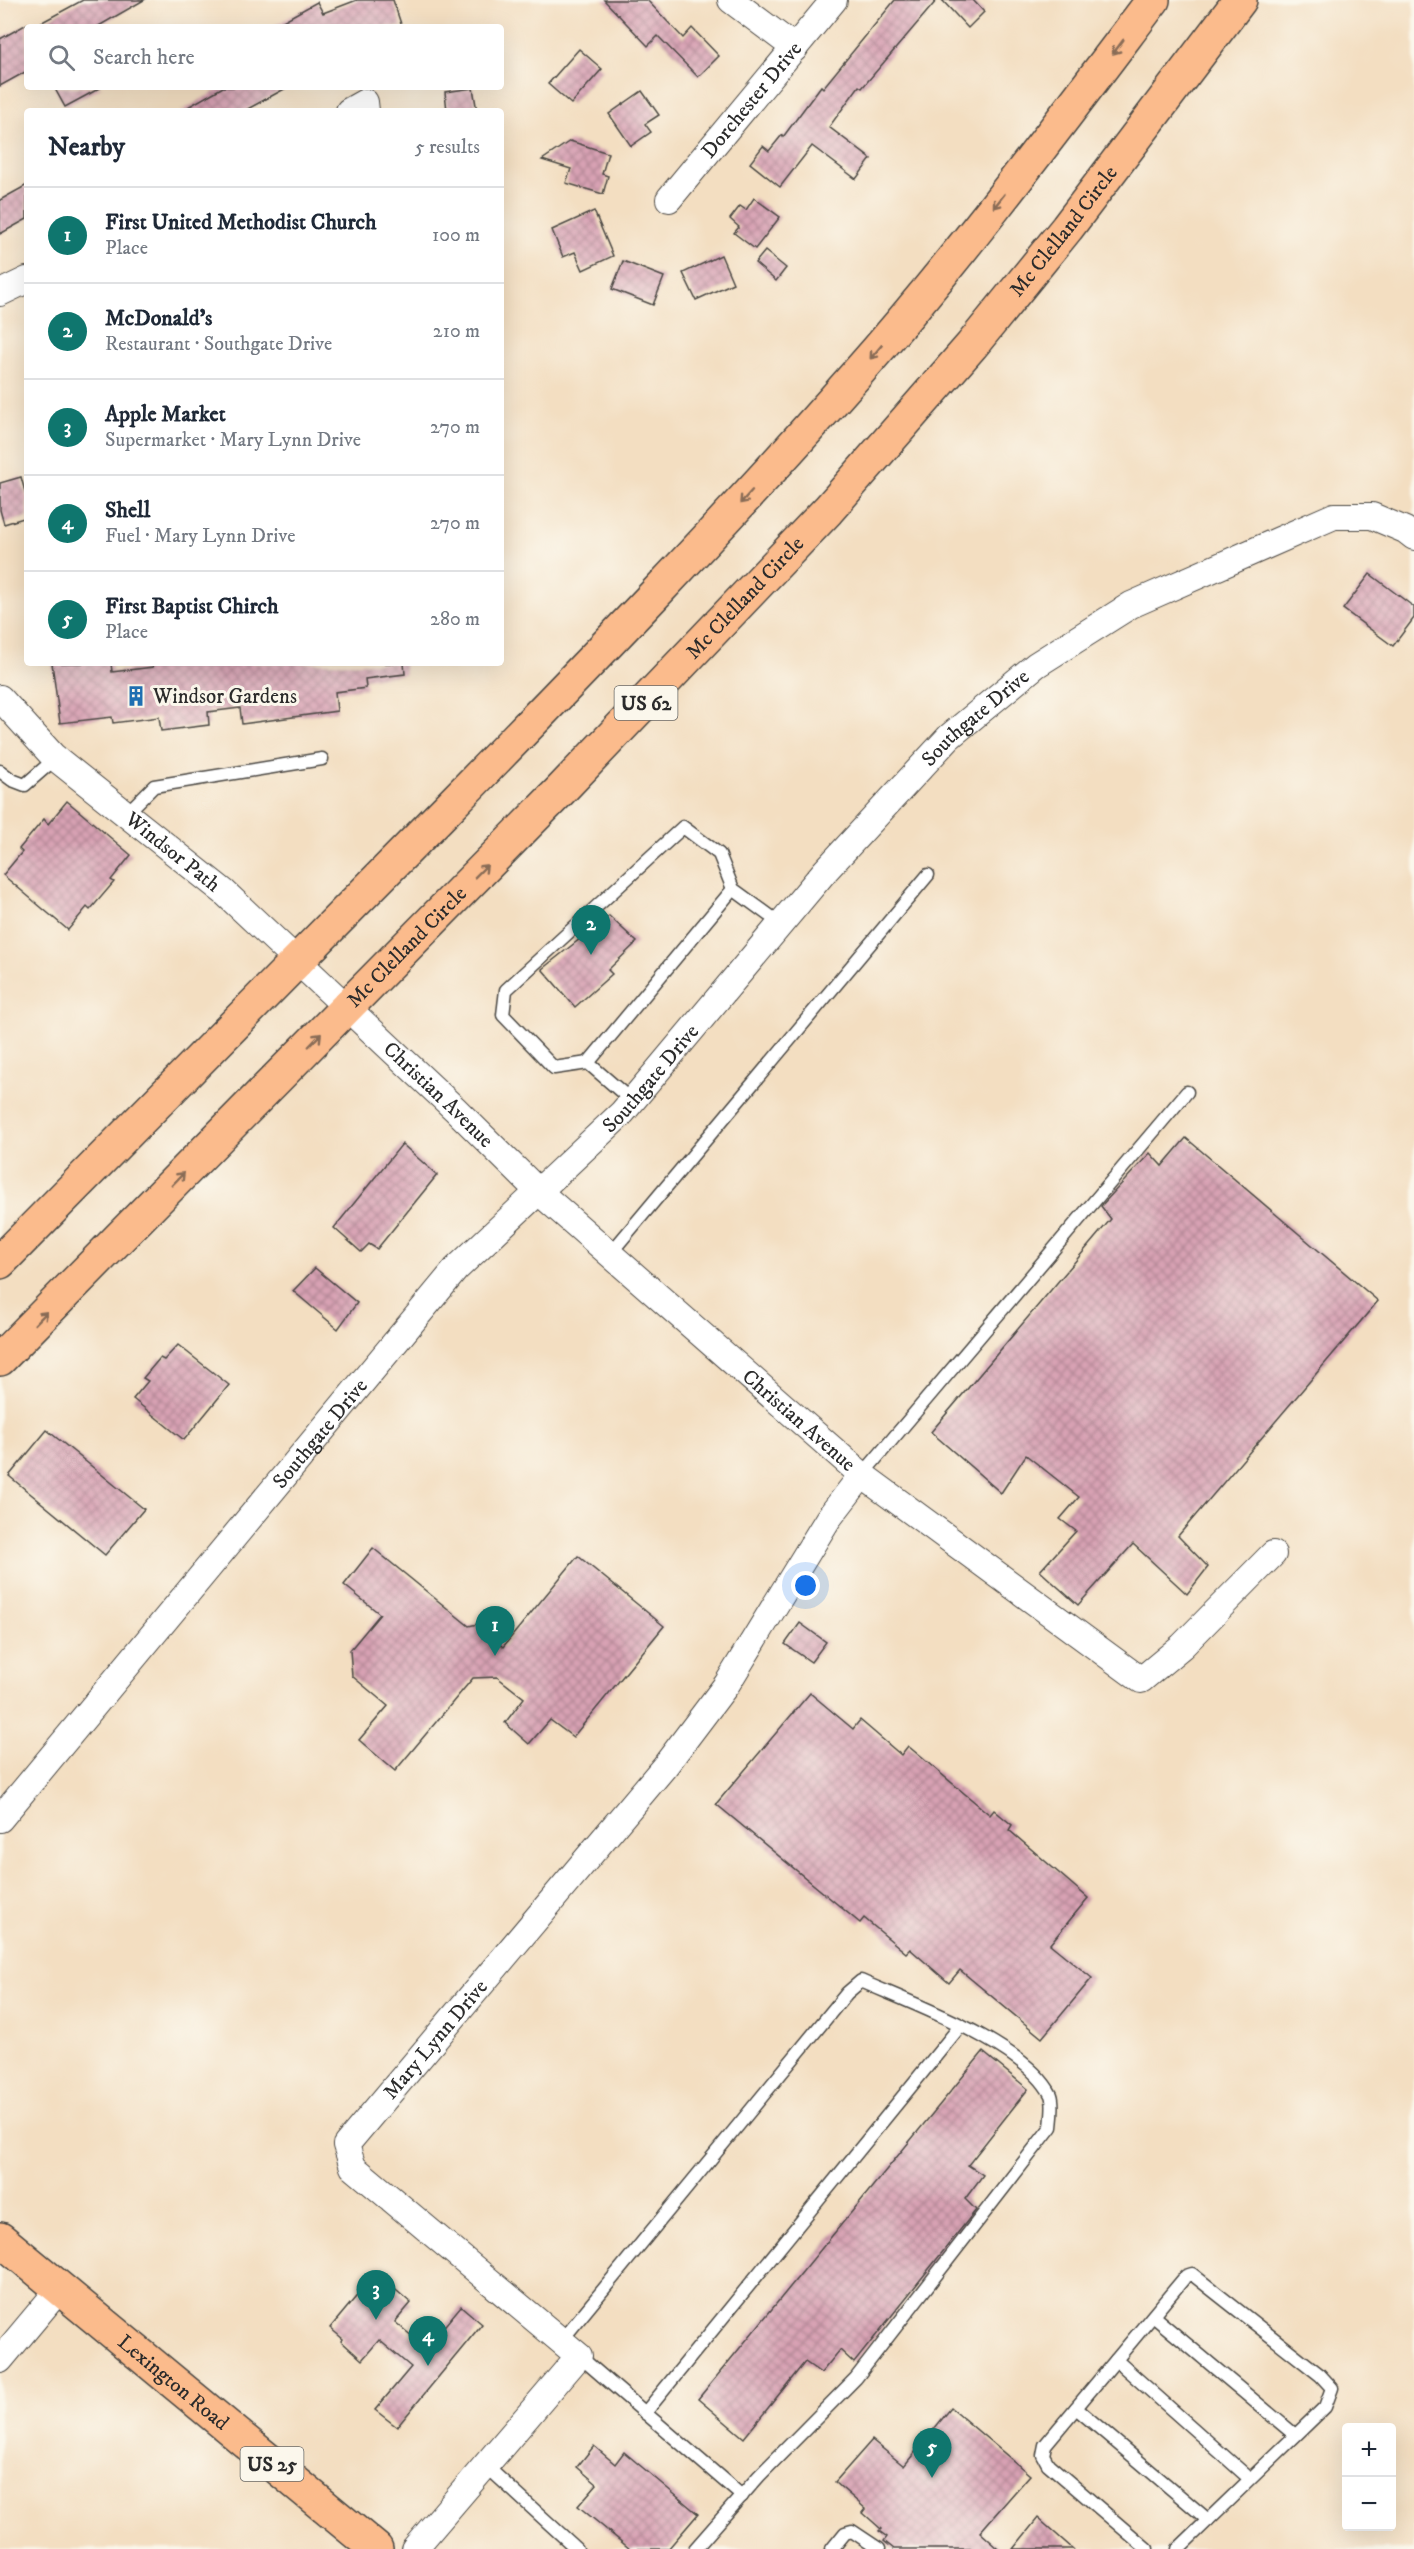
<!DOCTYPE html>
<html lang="en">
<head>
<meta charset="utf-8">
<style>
  body { margin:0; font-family:"IM FELL DW Pica",serif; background:#f6f6f7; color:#1f2937 }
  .controls { position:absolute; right:18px; bottom:18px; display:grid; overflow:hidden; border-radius:6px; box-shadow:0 6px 24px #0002 }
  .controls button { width:54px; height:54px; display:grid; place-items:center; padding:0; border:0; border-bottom:2px solid #e0e1e3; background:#fff; color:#1f2937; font:30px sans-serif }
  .you { position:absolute; left:806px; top:1586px; width:21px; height:21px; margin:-15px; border:4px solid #fff; border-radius:50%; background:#1a73e8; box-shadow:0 0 0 9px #1a73e833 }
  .badge { display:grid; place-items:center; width:39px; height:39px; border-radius:50%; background:#0f766e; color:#fff; font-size:20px; font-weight:700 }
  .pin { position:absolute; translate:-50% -50px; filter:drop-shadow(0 2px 3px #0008) }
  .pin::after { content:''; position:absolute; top:32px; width:21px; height:18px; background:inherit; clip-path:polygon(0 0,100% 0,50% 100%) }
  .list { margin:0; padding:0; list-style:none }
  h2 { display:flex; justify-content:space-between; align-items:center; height:78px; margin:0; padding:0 24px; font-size:26px }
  h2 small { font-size:20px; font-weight:400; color:#747a83 }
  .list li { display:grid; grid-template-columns:39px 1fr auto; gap:18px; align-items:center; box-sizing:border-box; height:96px; padding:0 24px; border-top:2px solid #e0e1e3 }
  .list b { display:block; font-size:22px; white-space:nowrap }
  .list p { margin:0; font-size:20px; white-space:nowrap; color:#747a83 }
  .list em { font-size:20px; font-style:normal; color:#747a83 }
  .icon { flex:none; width:33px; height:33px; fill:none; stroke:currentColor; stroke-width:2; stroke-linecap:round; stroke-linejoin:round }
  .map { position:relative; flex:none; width:1414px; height:2549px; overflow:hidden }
  .search { position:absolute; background:#fff; box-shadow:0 6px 24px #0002; left:24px; top:24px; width:480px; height:66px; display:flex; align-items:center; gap:15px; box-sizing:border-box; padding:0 21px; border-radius:6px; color:#747a83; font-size:22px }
  .panel { position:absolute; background:#fff; box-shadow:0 6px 24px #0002; left:24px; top:108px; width:480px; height:558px; border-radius:6px }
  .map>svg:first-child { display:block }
  .building { fill:url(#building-cross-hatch) }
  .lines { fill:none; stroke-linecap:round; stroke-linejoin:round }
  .service-casing { stroke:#494642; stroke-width:15 }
  .minor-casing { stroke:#494642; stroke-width:28 }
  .primary-casing { stroke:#494642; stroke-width:36 }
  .trunk-casing { stroke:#494642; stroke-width:36 }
  .service { stroke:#fff; stroke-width:12 }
  .minor { stroke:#fff; stroke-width:26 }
  .primary { stroke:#fbbb8c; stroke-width:33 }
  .trunk { stroke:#fbbb8c; stroke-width:33 }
  .oneway { stroke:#896c57 }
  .labels { text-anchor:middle; stroke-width:6; stroke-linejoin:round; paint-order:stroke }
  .shield { fill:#fbf7ec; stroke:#696865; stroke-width:1.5 }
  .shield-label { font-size:20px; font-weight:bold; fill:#2b2b2b }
  .street-label { font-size:21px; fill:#2b2b2b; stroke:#fbf7ec }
  .poi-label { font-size:21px; fill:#2b2b2b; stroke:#fbf7ec; text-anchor:start }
</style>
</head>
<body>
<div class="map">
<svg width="1414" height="2549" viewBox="0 0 1414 2549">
  <defs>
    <pattern id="building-cross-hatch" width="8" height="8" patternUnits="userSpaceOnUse" patternTransform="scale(1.5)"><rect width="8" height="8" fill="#d8a2b4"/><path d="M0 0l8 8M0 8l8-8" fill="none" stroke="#af8493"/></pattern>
  </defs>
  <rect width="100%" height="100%" fill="#fbf7ec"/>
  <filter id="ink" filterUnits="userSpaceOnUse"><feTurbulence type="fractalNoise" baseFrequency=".0167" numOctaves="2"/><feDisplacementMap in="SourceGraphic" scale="12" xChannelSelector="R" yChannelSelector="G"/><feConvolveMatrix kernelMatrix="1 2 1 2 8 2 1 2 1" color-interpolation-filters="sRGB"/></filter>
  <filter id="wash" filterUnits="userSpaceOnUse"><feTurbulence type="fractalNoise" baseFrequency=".008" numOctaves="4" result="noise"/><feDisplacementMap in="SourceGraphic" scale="24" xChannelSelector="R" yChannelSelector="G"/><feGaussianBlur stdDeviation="1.35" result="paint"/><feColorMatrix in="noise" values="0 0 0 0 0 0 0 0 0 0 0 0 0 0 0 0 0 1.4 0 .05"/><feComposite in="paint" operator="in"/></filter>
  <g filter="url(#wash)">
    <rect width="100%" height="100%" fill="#f3dec1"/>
    <g id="blocks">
      <!-- building -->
      <g class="building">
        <polygon points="83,0 144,0 97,27 33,27"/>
        <polygon points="357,0 393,0 402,27 272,27 317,2 323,13"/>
        <polygon points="604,0 647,0 683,38 692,28 719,56 698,77 658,36 648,46"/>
        <polygon points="895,0 937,0 862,88 859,86 829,127 871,159 856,179 812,146 780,187 750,163 763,146 769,151 782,135 783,137 821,86 823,88"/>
        <polygon points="942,0 973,0 984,12 968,28"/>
        <polygon points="27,24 27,71 0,86 0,39"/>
        <polygon points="579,49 602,69 571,104 548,84"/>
        <polygon points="54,87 102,87 65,107"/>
        <polygon points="223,87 288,87 244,111 181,111"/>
        <polygon points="473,88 477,111 447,111 445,92"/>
        <polygon points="642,91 659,115 645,124 651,132 631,146 609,114"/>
        <polygon points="570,141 608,153 602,174 608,176 603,194 566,183 571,169 542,160"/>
        <polygon points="27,185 27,219 0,234 0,200"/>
        <polygon points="754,198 780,217 755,249 734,233 739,227 730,219 740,206 746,210"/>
        <polygon points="594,211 613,256 583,270 575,252 563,257 552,230"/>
        <polygon points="765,251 786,268 776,281 755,263"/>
        <polygon points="721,255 733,283 696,300 683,273"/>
        <polygon points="623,261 664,277 653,305 612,289"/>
        <polygon points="21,477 27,499 27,517 4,524 0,510 0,483"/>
        <polygon points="1370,574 1414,607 1414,618 1393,646 1343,609"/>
        <polygon points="52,663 111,663 112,672 153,667 152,663 404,663 405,674 365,679 366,688 335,692 337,711 242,724 240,708 208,712 209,725 161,731 159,717 113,723 112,717 60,723"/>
        <polygon points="67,801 131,855 111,880 114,882 90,910 87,907 68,930 3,875 22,852 19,849 44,819 48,824"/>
        <polygon points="609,916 637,942 608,970 612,974 575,1007 542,969"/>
        <polygon points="1186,1138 1378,1301 1178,1536 1208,1567 1187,1594 1133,1544 1078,1605 1040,1571 1076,1531 1060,1519 1079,1497 1026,1455 1001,1493 931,1432 1111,1219 1101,1206 1150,1153 1162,1166"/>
        <polygon points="402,1144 437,1175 377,1249 369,1244 361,1252 334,1228"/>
        <polygon points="315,1268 357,1303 338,1329 293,1291"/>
        <polygon points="178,1345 229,1385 184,1440 133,1399 148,1381 143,1378 160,1358 164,1360"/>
        <polygon points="47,1430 144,1509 105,1555 9,1476"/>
        <polygon points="373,1548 469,1626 477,1624 503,1647 578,1556 664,1626 573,1737 550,1720 529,1744 505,1723 524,1698 497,1677 473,1678 395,1771 359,1740 388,1706 352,1676 350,1650 380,1614 344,1585"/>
        <polygon points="800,1623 826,1642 811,1662 785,1644"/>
        <polygon points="810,1693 853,1729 860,1720 901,1755 908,1746 990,1815 994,1810 1012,1825 1009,1830 1088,1898 1050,1944 1092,1978 1042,2038 960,1970 949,1983 910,1949 906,1953 864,1918 860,1923 716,1804"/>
        <polygon points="983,2052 1028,2089 968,2165 983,2175 965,2199 976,2210 854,2363 840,2350 821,2373 805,2362 744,2438 698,2399"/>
        <polygon points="376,2273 411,2303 395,2322 426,2348 461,2306 482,2324 397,2427 375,2410 411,2367 379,2340 362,2360 341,2341 343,2339 330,2328"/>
        <polygon points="951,2408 1030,2475 980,2532 999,2549 894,2549 884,2541 887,2537 879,2531 881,2529 863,2513 866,2509 835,2482 872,2440 904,2466"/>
        <polygon points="594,2446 615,2464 624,2452 698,2514 668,2549 630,2549 578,2506 597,2484 577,2467"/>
        <polygon points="1038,2518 1073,2549 1013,2549"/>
      </g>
    </g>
  </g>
  <g filter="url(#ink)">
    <use href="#blocks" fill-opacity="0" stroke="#494642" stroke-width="1.5"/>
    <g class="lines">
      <!-- service casing -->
      <g class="service-casing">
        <g id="service">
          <polyline points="0,771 12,780 25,785 56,758"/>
          <polyline points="126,814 154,786 322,759"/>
          <polyline points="588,1063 733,889"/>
          <polyline points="632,1101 588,1063 554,1068 503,1015 506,990 683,827 719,854 733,889 781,924"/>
          <polyline points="609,1255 928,875"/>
          <polyline points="862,1475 1187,1092"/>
          <polyline points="1153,2316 1295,2435"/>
          <path d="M561,2341L847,1993L861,1981C913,2004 1025,2044 1051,2095C1054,2103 1052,2118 1051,2127L856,2378L759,2476L695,2549"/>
          <polyline points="579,2356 742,2496"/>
          <polyline points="1116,2360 1250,2479"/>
          <polyline points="1076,2408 1208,2520"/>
          <polyline points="645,2413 961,2025"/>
          <polyline points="485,2465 577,2549"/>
          <polyline points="832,2549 845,2533 852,2531 879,2549"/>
          <polyline points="1147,2549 1048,2464 1043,2455 1045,2445 1186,2276 1192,2274 1320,2375 1332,2388 1325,2407 1178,2549"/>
        </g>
      </g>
      <!-- minor casing -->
      <g class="minor-casing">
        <g id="minor">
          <polyline points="731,0 795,48"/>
          <polyline points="349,111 365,102 366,111"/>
          <path id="s1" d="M669,199L834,0"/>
          <polyline points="0,293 27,280"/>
          <path id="s2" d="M0,698L53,756L224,892L455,1109L539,1192L862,1475L1141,1680L1182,1646L1273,1554"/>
          <path id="s3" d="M0,1819L456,1269L622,1113L825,871L949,737L1036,665L1131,605L1334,516H1372L1405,530L1414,537"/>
          <polyline points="0,2360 61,2287"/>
          <path id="s4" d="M414,2549L579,2356L353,2167L346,2145L665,1766L727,1684L828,1519L862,1475"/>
        </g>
      </g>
      <!-- primary casing -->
      <g class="primary-casing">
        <g id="primary">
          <path id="s5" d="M0,2239L376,2549"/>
        </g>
      </g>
      <!-- trunk casing -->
      <g class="trunk-casing">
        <g id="trunk">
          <path d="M0,1262C149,1111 298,961 447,809C585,668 723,526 854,377C960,257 1056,128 1153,0"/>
          <path id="s6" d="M0,1359L559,792L828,510L972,345L1067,228L1240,0"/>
        </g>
      </g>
      <!-- service -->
      <use href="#service" class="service"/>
      <!-- minor -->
      <use href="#minor" class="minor"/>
      <!-- primary -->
      <use href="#primary" class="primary"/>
      <!-- trunk -->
      <use href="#trunk" class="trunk"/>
    </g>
    <!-- one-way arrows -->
    <defs><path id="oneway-shaft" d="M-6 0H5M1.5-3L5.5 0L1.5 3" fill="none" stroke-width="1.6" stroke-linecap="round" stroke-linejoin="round" transform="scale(1.5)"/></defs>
    <g class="oneway">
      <use href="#oneway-shaft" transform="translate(1118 47) rotate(127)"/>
      <use href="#oneway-shaft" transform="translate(999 201) rotate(128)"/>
      <use href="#oneway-shaft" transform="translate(876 352) rotate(130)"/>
      <use href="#oneway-shaft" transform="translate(746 497) rotate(132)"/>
      <use href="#oneway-shaft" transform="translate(481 871) rotate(-45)"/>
      <use href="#oneway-shaft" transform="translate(315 1040) rotate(-46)"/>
      <use href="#oneway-shaft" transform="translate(178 1179) rotate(-46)"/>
      <use href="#oneway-shaft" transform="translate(41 1318) rotate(-45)"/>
    </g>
  </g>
  <!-- icons -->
  <defs>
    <g id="building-bare" transform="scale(1.62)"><path d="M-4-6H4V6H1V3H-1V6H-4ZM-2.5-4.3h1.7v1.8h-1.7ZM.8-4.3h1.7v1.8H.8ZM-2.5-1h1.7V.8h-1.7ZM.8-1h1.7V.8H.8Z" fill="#1f6fb2" stroke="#fbf7ec" stroke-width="2.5" paint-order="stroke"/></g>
  </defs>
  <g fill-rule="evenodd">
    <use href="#building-bare" x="136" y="696"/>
  </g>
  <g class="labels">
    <!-- shield labels -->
    <g class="shield">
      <rect x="614.5" y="686" width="63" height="34" rx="4.5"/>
      <rect x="240.5" y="2447" width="63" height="34" rx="4.5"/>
    </g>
    <g class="shield-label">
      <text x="646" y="710">US 62</text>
      <text x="272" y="2471">US 25</text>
    </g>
    <!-- street labels -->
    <g class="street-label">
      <text dy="7" stroke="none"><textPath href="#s1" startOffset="129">Dorchester Drive</textPath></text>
      <text dy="7" stroke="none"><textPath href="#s6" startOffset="1551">Mc Clelland Circle</textPath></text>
      <text dy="7" stroke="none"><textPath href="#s6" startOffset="1065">Mc Clelland Circle</textPath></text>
      <text dy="7" stroke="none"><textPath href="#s3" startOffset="1473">Southgate Drive</textPath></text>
      <text dy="7" stroke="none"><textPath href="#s2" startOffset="232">Windsor Path</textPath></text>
      <text dy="7" stroke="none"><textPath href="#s6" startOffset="579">Mc Clelland Circle</textPath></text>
      <text dy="7" stroke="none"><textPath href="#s3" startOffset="987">Southgate Drive</textPath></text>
      <text dy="7" stroke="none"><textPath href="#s2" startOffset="592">Christian Avenue</textPath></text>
      <text dy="7" stroke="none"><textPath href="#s2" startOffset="1078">Christian Avenue</textPath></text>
      <text dy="7" stroke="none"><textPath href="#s3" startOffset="501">Southgate Drive</textPath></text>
      <text dy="7" stroke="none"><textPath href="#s4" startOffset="710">Mary Lynn Drive</textPath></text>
      <text dy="7" stroke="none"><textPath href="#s5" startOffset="225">Lexington Road</textPath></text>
    </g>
    <!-- poi labels -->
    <g class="poi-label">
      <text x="153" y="703">Windsor Gardens</text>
    </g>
  </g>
</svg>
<div class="controls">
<button>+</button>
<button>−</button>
</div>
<div class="you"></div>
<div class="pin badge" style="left:495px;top:1656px">1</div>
<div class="pin badge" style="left:591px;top:955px">2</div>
<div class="pin badge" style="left:376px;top:2320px">3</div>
<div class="pin badge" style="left:428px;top:2366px">4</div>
<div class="pin badge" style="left:932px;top:2478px">5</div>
<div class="search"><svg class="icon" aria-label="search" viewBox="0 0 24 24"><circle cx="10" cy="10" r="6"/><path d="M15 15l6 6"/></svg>Search here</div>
<section class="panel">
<h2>Nearby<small>5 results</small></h2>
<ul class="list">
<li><span class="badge">1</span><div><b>First United Methodist Church</b><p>Place</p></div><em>100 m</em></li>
<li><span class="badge">2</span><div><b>McDonald's</b><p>Restaurant · Southgate Drive</p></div><em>210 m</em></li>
<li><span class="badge">3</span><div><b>Apple Market</b><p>Supermarket · Mary Lynn Drive</p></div><em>270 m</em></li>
<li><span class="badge">4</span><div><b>Shell</b><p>Fuel · Mary Lynn Drive</p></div><em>270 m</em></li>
<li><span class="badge">5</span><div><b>First Baptist Chirch</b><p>Place</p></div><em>280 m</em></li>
</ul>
</section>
</div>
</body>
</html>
